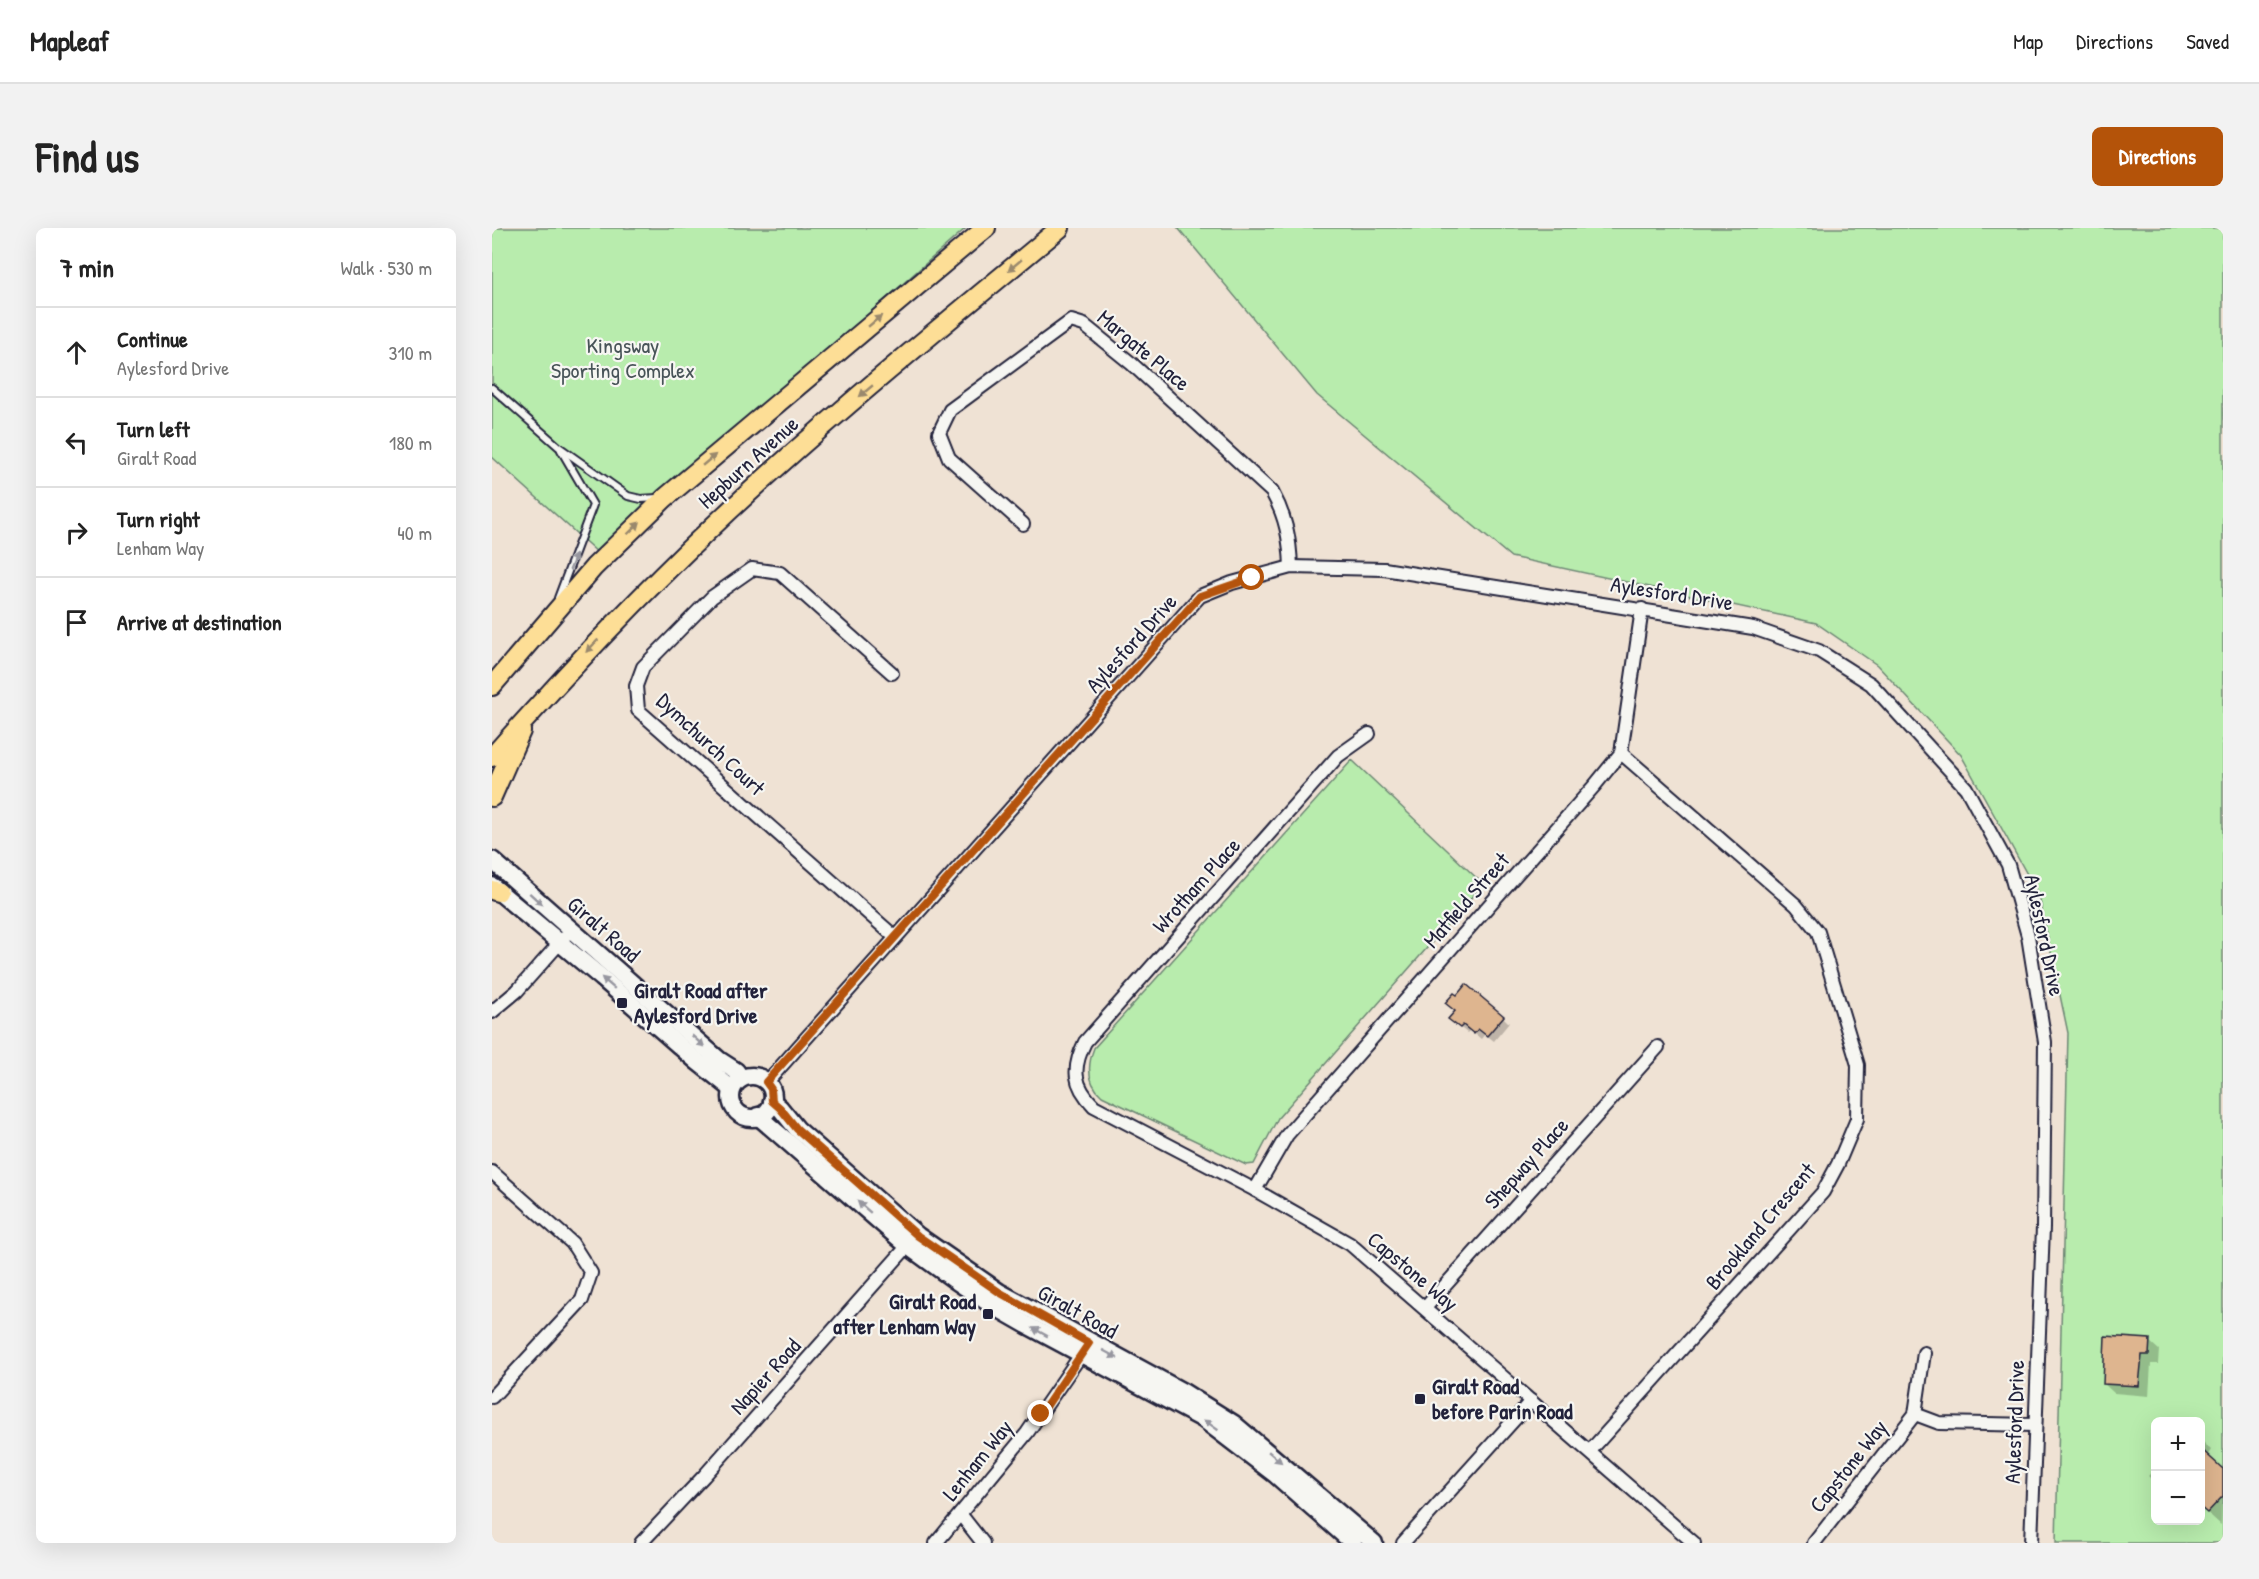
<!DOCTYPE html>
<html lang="en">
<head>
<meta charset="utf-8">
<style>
  body { margin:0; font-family:"Patrick Hand",sans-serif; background:#f2f2f2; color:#222 }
  .controls { position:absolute; right:18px; bottom:18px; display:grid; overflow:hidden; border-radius:9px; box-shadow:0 6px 24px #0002 }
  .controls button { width:54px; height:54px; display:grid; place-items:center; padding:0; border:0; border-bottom:2px solid #e0e0e0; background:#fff; color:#222; font:30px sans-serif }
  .stop { position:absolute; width:18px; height:18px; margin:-14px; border:4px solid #b45309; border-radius:50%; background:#fff }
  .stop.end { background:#b45309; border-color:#fff; box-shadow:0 2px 6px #0008 }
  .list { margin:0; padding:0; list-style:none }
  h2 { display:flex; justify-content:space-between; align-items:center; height:78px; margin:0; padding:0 24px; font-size:26px }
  h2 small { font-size:20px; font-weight:400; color:#767676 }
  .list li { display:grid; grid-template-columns:39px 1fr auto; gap:18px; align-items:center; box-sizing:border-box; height:90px; padding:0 24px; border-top:2px solid #e0e0e0 }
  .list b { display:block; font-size:22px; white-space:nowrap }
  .list p { margin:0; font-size:20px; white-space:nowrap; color:#767676 }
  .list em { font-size:20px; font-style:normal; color:#767676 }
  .icon { flex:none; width:33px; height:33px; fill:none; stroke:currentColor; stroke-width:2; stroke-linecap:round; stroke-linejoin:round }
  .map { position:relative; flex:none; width:1731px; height:1315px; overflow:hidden; border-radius:9px }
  header { display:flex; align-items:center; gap:36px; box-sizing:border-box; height:84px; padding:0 30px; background:#fff; border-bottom:2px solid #e0e0e0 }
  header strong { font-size:28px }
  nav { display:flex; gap:33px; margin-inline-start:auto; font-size:21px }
  .intro { display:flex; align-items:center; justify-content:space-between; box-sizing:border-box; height:144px; padding:0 36px }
  h1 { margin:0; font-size:42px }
  .button { padding:15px 27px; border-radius:9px; background:#b45309; color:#fff; font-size:21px; font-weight:700 }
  main { display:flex; gap:36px; padding:0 36px }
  aside { flex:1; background:#fff; border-radius:9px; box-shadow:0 6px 24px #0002 }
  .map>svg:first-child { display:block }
  .green { fill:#b8ecad; stroke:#6d8774; stroke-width:1.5; fill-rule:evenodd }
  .shadow { fill:#0003 }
  .building { fill:#deb58f; stroke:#22223b; stroke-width:1.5 }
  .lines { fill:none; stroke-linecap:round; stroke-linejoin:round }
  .lane-casing { stroke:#22223b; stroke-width:10 }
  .street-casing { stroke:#22223b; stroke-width:16 }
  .secondary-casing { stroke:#22223b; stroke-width:21 }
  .primary-casing { stroke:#22223b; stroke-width:22 }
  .lane { stroke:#f6f6f2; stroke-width:6 }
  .street { stroke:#f6f6f2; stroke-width:12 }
  .secondary { stroke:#f6f6f2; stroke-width:16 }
  .primary { stroke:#fdde96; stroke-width:18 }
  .oneway { fill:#9a896d }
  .oneway2 { fill:#9797a0 }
  .route { stroke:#b45309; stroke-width:8 }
  .poi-dot { fill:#22223b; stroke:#f6f6f2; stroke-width:2 }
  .labels { text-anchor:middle; stroke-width:4.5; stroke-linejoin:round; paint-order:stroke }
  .park-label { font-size:22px; fill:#485458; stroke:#f6f6f2 }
  .street-label { font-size:22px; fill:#22223b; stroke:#f6f6f2 }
  .poi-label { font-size:22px; font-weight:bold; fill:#22223b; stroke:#f6f6f2; text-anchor:start }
</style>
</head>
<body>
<header>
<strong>Mapleaf</strong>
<nav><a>Map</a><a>Directions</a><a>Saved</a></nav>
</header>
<div class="intro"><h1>Find us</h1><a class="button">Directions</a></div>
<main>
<aside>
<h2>7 min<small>Walk · 530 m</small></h2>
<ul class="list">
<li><svg class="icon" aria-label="ahead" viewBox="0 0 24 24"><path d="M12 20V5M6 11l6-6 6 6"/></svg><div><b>Continue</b><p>Aylesford Drive</p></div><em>310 m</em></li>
<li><svg class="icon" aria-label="left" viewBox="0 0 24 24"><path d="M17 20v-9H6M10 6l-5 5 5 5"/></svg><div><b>Turn left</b><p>Giralt Road</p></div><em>180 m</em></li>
<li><svg class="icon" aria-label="right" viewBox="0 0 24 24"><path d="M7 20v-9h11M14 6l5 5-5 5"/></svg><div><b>Turn right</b><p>Lenham Way</p></div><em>40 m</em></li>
<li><svg class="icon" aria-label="arrive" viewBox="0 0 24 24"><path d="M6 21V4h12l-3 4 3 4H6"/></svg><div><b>Arrive at destination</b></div></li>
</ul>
</aside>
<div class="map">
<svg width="1731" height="1315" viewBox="0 0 1731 1315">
  <rect width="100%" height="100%" fill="#efe2d4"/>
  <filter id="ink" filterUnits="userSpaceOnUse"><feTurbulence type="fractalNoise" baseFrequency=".0167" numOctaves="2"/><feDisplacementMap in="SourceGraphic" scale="12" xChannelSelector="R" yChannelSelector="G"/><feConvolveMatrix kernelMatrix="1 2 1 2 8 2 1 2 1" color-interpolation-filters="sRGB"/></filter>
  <g filter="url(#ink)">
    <!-- green -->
    <g class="green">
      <polygon points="0,0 474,0 106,325 0,229"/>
      <path d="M686,0H1731V1315H1564L1576,805L1547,668L1469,527L1385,437L1324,395L1019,329L825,167ZM1664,1194H1708V1292H1664Z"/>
      <path d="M860,532L991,656L786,890L762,936L754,937L610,868C595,855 595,838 602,820Z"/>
    </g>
    <!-- shadow -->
    <g class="shadow">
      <polygon points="1011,789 1017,795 1002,813 993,806 989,811 978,802 975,805 965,797"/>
      <polygon points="1657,1113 1667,1122 1666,1136 1659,1136 1657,1168 1622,1165 1612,1156"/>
      <polygon points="1708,1211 1719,1222 1715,1228 1731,1243 1729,1297 1708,1278"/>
      <polygon points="1664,1240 1664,1255 1656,1248"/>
    </g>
    <!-- building -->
    <g class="building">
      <polygon points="974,756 1012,788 995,808 986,801 982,806 971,797 968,800 956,791 963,783 953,775 962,765 965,767"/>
      <polygon points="1613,1108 1658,1111 1657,1127 1650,1127 1647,1158 1611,1156"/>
      <polygon points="1708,1220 1731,1241 1731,1268 1715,1285 1708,1279"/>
    </g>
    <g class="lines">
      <!-- lane casing -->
      <g class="lane-casing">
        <g id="lane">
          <polyline points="0,160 67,219 136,268 149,271 165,270"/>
          <polyline points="66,370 101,277 69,222"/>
        </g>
      </g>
      <!-- street casing -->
      <g class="street-casing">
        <g id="street">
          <path d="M531,296L457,230L447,205L458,182L579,93L592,97L640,136L780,264C794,289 798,311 799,339"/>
          <polyline points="400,445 288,345 260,341 220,369 151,439 144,458 146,482 403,709"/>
          <path d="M877,506L846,528L593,814C580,840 581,857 602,878L763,962L858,1016L1202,1315"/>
          <polyline points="0,784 25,763 72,710"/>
          <polyline points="275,854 708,368 740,355 799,339 892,341 1261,400 1327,423 1379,456 1474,560 1516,637 1536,708 1553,814 1551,999 1539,1315"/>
          <polyline points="0,944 80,1015 99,1045 90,1072 0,1169"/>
          <polyline points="763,962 795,907 1103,557 1129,525 1150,381"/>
          <polyline points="933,1080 1166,819"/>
          <polyline points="1423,1186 1447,1195 1542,1197"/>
          <polyline points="1098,1223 1331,964 1346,936 1365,891 1366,837 1326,704 1304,677 1129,525"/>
          <polyline points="469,1287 491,1315"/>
          <polyline points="149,1315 212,1248 421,1012"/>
          <polyline points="444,1315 535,1205 593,1121"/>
          <polyline points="911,1315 1039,1173"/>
          <polyline points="1322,1315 1423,1186 1432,1125"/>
        </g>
      </g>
      <!-- secondary casing -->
      <g class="secondary-casing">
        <g id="secondary">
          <polyline points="0,632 227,832 244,843 249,850"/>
          <polyline points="0,658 110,750 206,834 240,861"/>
          <circle cx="260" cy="869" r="21"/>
          <polyline points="280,873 288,880 305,901 426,1008 507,1064 691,1164 742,1196 882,1315"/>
          <polyline points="266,888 416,1018 460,1050 500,1077 535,1097 711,1191 784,1247 861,1315"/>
        </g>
      </g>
      <!-- primary casing -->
      <g class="primary-casing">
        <g id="primary">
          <polyline points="0,458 102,339 173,270 494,0"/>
          <path d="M0,529C70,450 141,374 217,302C328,196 449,99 568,0"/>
          <polyline points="0,569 29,503"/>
          <polyline points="0,662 6,664"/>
        </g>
      </g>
      <!-- lane -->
      <use href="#lane" class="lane"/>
      <!-- street -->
      <use href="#street" class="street"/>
      <!-- secondary -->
      <use href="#secondary" class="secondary"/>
      <!-- primary -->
      <use href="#primary" class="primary"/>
    </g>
    <!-- one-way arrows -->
    <defs><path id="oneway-solid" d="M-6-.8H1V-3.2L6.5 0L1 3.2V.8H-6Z" transform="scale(1.5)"/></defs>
    <g class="oneway">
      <use href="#oneway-solid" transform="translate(523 37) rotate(140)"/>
      <use href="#oneway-solid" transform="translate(383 93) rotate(-40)"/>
      <use href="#oneway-solid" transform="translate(374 163) rotate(140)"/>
      <use href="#oneway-solid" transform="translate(217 232) rotate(-40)"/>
      <use href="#oneway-solid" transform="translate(142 300) rotate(-44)"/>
      <use href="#oneway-solid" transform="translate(100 418) rotate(134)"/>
    </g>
    <g class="oneway2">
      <use href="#oneway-solid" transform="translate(81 334) rotate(-68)"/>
      <use href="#oneway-solid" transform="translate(44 671) rotate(42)"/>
      <use href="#oneway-solid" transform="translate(116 755) rotate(-139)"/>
      <use href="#oneway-solid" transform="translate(206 813) rotate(42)"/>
      <use href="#oneway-solid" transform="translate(372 979) rotate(-139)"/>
      <use href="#oneway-solid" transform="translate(548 1104) rotate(-151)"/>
      <use href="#oneway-solid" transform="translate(618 1126) rotate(28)"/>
      <use href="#oneway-solid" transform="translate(719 1197) rotate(-145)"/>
      <use href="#oneway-solid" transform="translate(783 1229) rotate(40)"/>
    </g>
  </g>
  <g class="lines" filter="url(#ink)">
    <!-- route -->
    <polyline class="route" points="549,1186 597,1115 507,1064 426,1008 305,901 288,880 280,873 279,861 274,854 708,368 760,350"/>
  </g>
  <!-- markers -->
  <g class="poi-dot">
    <rect x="124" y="769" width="12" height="12" rx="3"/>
    <rect x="490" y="1080" width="12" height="12" rx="3"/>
    <rect x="922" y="1165" width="12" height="12" rx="3"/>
  </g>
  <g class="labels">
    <!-- park labels -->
    <g class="park-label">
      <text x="131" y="125">Kingsway<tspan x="131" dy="25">Sporting Complex</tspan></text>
    </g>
    <!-- street labels -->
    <g class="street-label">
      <text transform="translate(652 122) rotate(40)" y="8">Margate Place</text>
      <text transform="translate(256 234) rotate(-42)" y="8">Hepburn Avenue</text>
      <text transform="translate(1180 365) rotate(9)" y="8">Aylesford Drive</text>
      <text transform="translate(639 415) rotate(-48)" y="8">Aylesford Drive</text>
      <text transform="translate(219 516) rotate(43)" y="8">Dymchurch Court</text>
      <text transform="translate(704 657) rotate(-48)" y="8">Wrotham Place</text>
      <text transform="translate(974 672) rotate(-49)" y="8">Matfield Street</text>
      <text transform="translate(112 701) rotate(41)" y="8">Giralt Road</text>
      <text transform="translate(1553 707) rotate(78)" y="8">Aylesford Drive</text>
      <text transform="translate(1034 935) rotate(-48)" y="8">Shepway Place</text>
      <text transform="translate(1268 998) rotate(-50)" y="8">Brookland Crescent</text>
      <text transform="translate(921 1043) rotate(40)" y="8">Capstone Way</text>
      <text transform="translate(586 1083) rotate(29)" y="8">Giralt Road</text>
      <text transform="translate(273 1148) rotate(-48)" y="8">Napier Road</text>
      <text transform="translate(1522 1194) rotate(-88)" y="8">Aylesford Drive</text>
      <text transform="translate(485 1232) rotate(-51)" y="8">Lenham Way</text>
      <text transform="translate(1356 1238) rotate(-52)" y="8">Capstone Way</text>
    </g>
    <!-- poi labels -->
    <g class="poi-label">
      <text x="142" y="770">Giralt Road after<tspan x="142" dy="25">Aylesford Drive</tspan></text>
      <text x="484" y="1081" text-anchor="end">Giralt Road<tspan x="484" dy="25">after Lenham Way</tspan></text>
      <text x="940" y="1166">Giralt Road<tspan x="940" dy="25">before Parin Road</tspan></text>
    </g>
  </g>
</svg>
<div class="controls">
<button>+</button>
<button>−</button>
</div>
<div class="stop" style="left:760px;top:350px"></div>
<div class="stop end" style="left:549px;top:1186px"></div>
</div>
</main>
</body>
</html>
